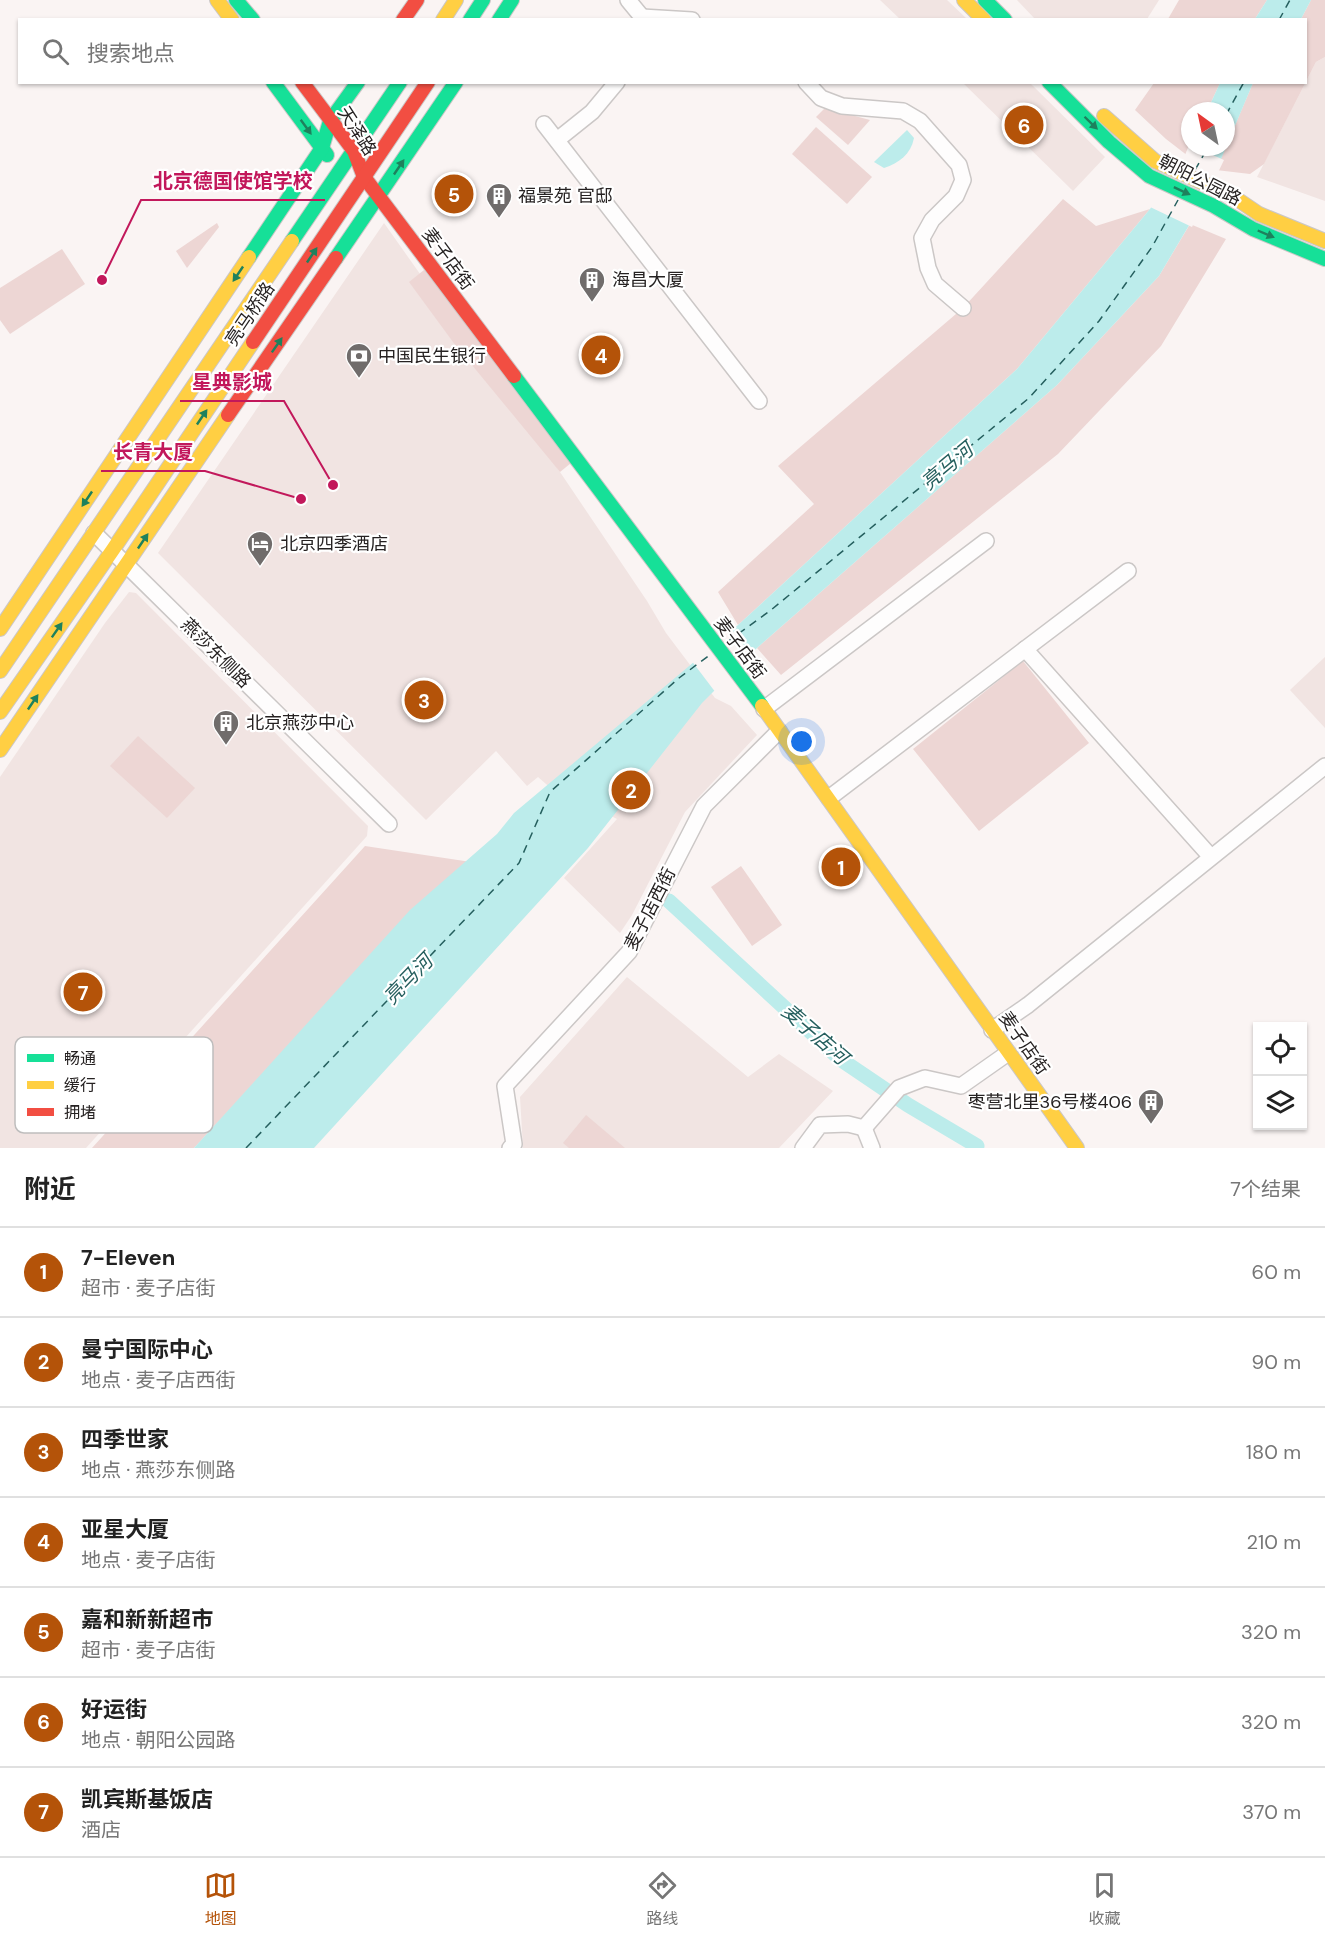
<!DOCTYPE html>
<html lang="zh">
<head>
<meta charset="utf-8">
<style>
  body { margin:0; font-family:"DM Sans","Noto Sans SC",sans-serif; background:#f2f2f2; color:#222 }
  .controls { position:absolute; right:18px; bottom:18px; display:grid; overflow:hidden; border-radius:0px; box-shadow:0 2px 4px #0004 }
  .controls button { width:54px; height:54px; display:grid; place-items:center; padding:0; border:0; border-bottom:2px solid #e0e0e0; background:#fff; color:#222; font:30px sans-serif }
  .compass { position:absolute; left:1181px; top:102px; width:54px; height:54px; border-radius:50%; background:#fff; box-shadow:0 2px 4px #0004; rotate:327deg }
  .you { position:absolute; left:802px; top:742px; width:21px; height:21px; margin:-15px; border:4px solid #fff; border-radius:50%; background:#1a73e8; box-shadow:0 0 0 9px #1a73e833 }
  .badge { display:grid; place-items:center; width:39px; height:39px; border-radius:50%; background:#b45309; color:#fff; font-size:20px; font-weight:700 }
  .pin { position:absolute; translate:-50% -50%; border:3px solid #fff; box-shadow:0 2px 6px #0006 }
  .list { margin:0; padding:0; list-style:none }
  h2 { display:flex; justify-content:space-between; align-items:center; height:78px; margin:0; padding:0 24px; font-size:26px }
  h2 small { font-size:20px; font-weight:400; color:#767676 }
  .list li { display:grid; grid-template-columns:39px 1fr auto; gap:18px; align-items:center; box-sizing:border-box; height:90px; padding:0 24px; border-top:2px solid #e0e0e0 }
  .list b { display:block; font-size:22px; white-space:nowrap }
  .list p { margin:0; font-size:20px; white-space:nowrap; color:#767676 }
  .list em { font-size:20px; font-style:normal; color:#767676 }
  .icon { flex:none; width:33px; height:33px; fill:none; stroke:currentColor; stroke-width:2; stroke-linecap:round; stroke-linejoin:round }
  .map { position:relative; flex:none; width:1325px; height:1148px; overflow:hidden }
  .search { position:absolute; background:#fff; box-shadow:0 2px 4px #0004; left:18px; right:18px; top:18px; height:66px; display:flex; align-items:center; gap:15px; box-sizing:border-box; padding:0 21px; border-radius:0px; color:#767676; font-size:22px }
  .sheet { height:708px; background:#fff }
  nav { display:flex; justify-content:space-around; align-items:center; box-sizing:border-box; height:84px; border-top:2px solid #e0e0e0; background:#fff; font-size:16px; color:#767676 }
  nav a { display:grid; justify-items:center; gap:3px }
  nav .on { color:#b45309 }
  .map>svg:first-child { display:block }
  .built { fill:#f1e4e2 }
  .green { fill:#edd6d4 }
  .water { fill:#bceceb }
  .pier { fill:#faf4f3 }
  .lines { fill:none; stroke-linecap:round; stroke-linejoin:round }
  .canal { stroke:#bceceb; stroke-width:15 }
  .ferry { stroke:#255f5e; stroke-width:1.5; stroke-dasharray:8 6; stroke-linecap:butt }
  .street-casing { stroke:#cbc7c6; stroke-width:18 }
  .fast-casing { stroke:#cbc7c6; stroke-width:16 }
  .slow-casing { stroke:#cbc7c6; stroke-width:16 }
  .jam-casing { stroke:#cbc7c6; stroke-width:16 }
  .street { stroke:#fefdfd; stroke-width:15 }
  .fast { stroke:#16e098; stroke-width:14 }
  .slow { stroke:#ffcf43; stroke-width:14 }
  .jam { stroke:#f24e42; stroke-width:14 }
  .oneway { fill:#1e815d }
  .labels { text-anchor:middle; stroke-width:4.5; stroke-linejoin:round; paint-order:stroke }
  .street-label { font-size:18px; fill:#262222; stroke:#fff }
  .poi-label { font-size:18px; fill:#262222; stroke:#fff; text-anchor:start }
  .water-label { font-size:20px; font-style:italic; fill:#255f5e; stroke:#fff }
  .key { fill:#fff; stroke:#bebdbd; stroke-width:1.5 }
  .key-label { font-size:16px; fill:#262222 }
  .leader { fill:none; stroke:#c2185b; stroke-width:2 }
  .callout-dot { fill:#c2185b; stroke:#fff; stroke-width:2 }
  .callout-label { font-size:20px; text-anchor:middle; font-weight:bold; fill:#c2185b; stroke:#fff; stroke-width:4.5; stroke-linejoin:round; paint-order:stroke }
</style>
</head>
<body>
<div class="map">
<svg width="1325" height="1148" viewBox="0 0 1325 1148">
  <rect width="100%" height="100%" fill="#faf4f3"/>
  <!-- built -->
  <g class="built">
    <polygon points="880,0 947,0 967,19 900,19"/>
    <polygon points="1017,0 1159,0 1147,19 1036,20"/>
    <polygon points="1325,57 1325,201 1257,177 1316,62"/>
    <polygon points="963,83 1030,83 1105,157 1073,191"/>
    <polygon points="384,223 560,472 647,601 666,633 715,698 731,706 757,735 685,812 632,915 620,933 564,878 617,819 599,810 585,818 538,777 527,786 496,751 426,820 158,553"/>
    <polygon points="129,592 136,593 368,826 367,836 86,1148 0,1148 0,777 105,623"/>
    <polygon points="1325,657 1325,728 1290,690"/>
    <polygon points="627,977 748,1077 779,1054 833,1091 779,1148 523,1148 520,1097"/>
  </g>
  <!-- green -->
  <g class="green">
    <polygon points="1179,0 1267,0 1255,19 1168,19"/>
    <polygon points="1311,0 1325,0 1325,57 1316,62 1264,164 1250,174 1216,170 1253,83 1306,82 1306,20 1301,19"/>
    <polygon points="1154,83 1220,83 1207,111 1190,111 1190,147 1188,156 1166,139 1135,110"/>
    <polygon points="825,108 870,120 848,145 816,117"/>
    <polygon points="816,127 872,177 847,204 792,154"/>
    <polygon points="1063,199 1096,226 1150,209 1017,369 738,625 718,592 814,504 778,466 963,308"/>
    <polygon points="217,223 219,227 187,268 176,251"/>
    <polygon points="1190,224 1226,239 1161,346 1058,454 781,675 757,648 1057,385 1159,276"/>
    <polygon points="62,249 85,284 10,334 0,320 0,288"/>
    <polygon points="424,270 576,459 560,472 453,342 409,282"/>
    <polygon points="1023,661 1089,743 979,831 913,749"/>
    <polygon points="138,736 195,788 167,818 110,766"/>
    <polygon points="365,846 471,862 374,954 194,1148 92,1148"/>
    <polygon points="741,866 782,925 752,946 711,887"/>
    <polygon points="586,1115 625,1148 569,1148 563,1143"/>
  </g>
  <!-- water -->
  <g class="water">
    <polygon points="1267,0 1311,0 1301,19 1255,19"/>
    <polygon points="1220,83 1253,83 1216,171 1191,222 1159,276 1057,385 757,648 702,703 588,848 314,1148 194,1148 410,910 497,834 514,813 738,625 1017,369 1150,209 1188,156 1192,147 1226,147 1226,111 1207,111"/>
    <path d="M907,130L914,138C911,154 899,163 884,168L874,162Z"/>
  </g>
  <!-- pier -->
  <g class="pier">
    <polygon points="1189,145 1190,147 1195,147 1224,160 1192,227 1148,206 1185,155"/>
    <polygon points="730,627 753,657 716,693 691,660"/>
  </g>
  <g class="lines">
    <!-- canal -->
    <polyline class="canal" points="669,901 840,1059 908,1105 977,1146"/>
    <!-- ferry -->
    <g class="ferry">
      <polyline points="1279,20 1290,0"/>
      <polyline points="1226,115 1244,82"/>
      <polyline points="1195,170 1208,147"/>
      <polyline points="727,642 771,610 1029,398 1099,321 1152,247 1178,200"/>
      <polyline points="246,1148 519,863 550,792 679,678 711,654"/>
    </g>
    <!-- street casing -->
    <g class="street-casing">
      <g id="street">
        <polyline points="628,0 642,17 642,20"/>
        <polyline points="642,17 692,20"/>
        <polyline points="806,82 821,98 842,106 903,111 920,121 959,165 963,180 956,196 932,220 922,238 928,268 935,284 963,308"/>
        <polyline points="544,124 759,401"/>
        <polyline points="557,140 592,112 617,82"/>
        <polyline points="94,533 389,824"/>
        <polyline points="1025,649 1211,857"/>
        <polyline points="764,709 986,541"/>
        <polyline points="829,798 1128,571"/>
        <polyline points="992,1030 1028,1005 1325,766"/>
        <polyline points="864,1128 899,1088 925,1078 961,1086 1008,1053"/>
        <polyline points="864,1128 872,1148"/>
        <polyline points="510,1148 514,1144 505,1086 629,952 704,806 779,731"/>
        <polyline points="803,1148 820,1125 848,1124 864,1128"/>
      </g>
    </g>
    <!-- fast casing -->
    <g class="fast-casing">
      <g id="fast">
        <polyline points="236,0 253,20"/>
        <polyline points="985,0 1005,20"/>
        <polyline points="470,20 483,0"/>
        <polyline points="499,20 512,0"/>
        <polyline points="273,82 327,155"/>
        <polyline points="1049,82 1109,142 1149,176 1214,206 1253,229 1325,259"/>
        <polyline points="292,241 400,82"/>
        <polyline points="249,257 322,148 330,121 358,82"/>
        <polyline points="336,258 456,82"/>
        <polyline points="514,376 762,706"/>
      </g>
    </g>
    <!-- slow casing -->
    <g class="slow-casing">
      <g id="slow">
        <polyline points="217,0 232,20"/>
        <polyline points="964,0 984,20"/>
        <polyline points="443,20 456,0"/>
        <polyline points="1104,116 1155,161 1234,197 1259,214 1325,241"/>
        <polyline points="0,629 249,257"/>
        <polyline points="0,671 292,241"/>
        <polyline points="762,706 1077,1148"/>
        <polyline points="0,712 112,551 253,342"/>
        <polyline points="0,750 228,415"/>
      </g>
    </g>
    <!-- jam casing -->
    <g class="jam-casing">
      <g id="jam">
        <polyline points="403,20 417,0"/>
        <polyline points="302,82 354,151 364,177 514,376"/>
        <polyline points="253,342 428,82"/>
        <polyline points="228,415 336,258"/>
      </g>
    </g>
    <!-- street -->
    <use href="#street" class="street"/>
    <!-- fast -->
    <use href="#fast" class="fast"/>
    <!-- slow -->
    <use href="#slow" class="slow"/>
    <!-- jam -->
    <use href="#jam" class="jam"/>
  </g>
  <!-- one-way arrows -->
  <defs><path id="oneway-solid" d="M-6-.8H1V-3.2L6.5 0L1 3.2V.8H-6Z" transform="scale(1.5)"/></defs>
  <g class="oneway">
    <use href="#oneway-solid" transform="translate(1091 123) rotate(44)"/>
    <use href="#oneway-solid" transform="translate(306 127) rotate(54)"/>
    <use href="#oneway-solid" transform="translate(399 167) rotate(-56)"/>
    <use href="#oneway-solid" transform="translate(1182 191) rotate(25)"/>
    <use href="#oneway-solid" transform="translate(1266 234) rotate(23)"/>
    <use href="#oneway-solid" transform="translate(312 255) rotate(-56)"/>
    <use href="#oneway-solid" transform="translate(238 274) rotate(124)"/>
    <use href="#oneway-solid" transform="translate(277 345) rotate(-55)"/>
    <use href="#oneway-solid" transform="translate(202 417) rotate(-56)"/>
    <use href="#oneway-solid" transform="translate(87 499) rotate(124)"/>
    <use href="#oneway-solid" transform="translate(143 541) rotate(-56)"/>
    <use href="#oneway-solid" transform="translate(57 630) rotate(-55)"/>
    <use href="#oneway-solid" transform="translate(33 702) rotate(-56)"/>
  </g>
  <!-- icons -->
  <defs>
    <g id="building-pin" transform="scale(1.35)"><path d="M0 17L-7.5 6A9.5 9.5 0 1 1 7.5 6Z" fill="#706c6b" stroke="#fff"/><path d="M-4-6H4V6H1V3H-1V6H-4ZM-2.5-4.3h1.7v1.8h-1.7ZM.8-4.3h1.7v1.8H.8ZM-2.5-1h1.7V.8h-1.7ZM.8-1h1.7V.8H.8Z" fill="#fff"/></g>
    <g id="bank-pin" transform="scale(1.35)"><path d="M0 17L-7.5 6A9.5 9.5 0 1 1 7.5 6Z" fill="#706c6b" stroke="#fff"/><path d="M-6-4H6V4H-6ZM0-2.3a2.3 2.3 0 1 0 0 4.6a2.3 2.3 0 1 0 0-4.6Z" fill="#fff"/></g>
    <g id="hotel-pin" transform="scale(1.35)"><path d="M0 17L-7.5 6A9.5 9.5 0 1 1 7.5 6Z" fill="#706c6b" stroke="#fff"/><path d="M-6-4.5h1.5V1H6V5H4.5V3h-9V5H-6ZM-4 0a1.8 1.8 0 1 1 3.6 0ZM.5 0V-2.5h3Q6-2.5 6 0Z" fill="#fff"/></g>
  </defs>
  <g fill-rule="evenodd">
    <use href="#building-pin" x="499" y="196"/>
    <use href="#building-pin" x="592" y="280"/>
    <use href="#bank-pin" x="359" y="356"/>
    <use href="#hotel-pin" x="260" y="544"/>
    <use href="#building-pin" x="226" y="723"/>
    <use href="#building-pin" x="1151" y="1102"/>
  </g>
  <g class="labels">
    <!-- street labels -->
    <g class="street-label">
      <text transform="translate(357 131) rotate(57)" y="6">天泽路</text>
      <text transform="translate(1200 180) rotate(27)" y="6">朝阳公园路</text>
      <text transform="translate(448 259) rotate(53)" y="6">麦子店街</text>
      <text transform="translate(250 314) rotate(-56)" y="6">亮马桥路</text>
      <text transform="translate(740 648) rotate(53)" y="6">麦子店街</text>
      <text transform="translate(216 653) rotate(45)" y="6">燕莎东侧路</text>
      <text transform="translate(650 909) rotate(-63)" y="6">麦子店西街</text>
      <text transform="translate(1024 1043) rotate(55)" y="6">麦子店街</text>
    </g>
    <!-- poi labels -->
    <g class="poi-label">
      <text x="518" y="202">福景苑 官邸</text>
      <text x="612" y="286">海昌大厦</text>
      <text x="378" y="362">中国民生银行</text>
      <text x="280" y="550">北京四季酒店</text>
      <text x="246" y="729">北京燕莎中心</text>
      <text x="1132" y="1108" text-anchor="end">枣营北里36号楼406</text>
    </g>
    <!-- water labels -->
    <g class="water-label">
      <text transform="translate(947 466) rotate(-40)" y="7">亮马河</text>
      <text transform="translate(408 979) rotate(-46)" y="7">亮马河</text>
      <text transform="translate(815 1034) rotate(41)" y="7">麦子店河</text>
    </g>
  </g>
  <!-- legend -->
  <rect x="15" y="1037" width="198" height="96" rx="9" class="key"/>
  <rect x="27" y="1054" width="27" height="8" fill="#16e098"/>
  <rect x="27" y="1081" width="27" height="8" fill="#ffcf43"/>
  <rect x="27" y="1108" width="27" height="8" fill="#f24e42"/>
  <g class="key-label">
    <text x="64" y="1064">畅通</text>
    <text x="64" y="1091">缓行</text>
    <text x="64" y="1118">拥堵</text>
  </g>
  <!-- callouts -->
  <path class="leader" d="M102 280L141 200H325M333 485L284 401H180M301 499L205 471H101"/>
  <g class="callout-dot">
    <circle cx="102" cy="280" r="6"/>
    <circle cx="333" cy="485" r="6"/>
    <circle cx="301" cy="499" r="6"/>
  </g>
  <g class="callout-label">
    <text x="233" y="188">北京德国使馆学校</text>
    <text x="232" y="389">星典影城</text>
    <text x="153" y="459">长青大厦</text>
  </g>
</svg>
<div class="controls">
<button><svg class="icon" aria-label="locate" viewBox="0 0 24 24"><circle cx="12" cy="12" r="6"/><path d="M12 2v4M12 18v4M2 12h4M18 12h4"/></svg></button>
<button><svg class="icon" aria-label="layers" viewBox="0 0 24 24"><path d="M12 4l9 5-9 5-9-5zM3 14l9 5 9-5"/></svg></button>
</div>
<svg class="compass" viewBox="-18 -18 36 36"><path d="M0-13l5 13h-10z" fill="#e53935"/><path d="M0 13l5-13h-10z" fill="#767676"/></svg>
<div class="you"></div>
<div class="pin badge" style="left:841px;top:867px">1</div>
<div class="pin badge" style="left:631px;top:790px">2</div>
<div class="pin badge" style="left:424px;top:700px">3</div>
<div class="pin badge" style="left:601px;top:355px">4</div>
<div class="pin badge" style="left:454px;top:194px">5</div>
<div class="pin badge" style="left:1024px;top:125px">6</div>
<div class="pin badge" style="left:83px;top:992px">7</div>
<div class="search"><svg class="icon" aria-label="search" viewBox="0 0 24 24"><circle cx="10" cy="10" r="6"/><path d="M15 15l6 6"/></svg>搜索地点</div>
</div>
<section class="sheet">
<h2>附近<small>7个结果</small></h2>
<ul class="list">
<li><span class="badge">1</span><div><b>7-Eleven</b><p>超市 · 麦子店街</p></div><em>60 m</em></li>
<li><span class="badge">2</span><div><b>曼宁国际中心</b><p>地点 · 麦子店西街</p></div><em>90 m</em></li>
<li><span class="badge">3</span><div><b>四季世家</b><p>地点 · 燕莎东侧路</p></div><em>180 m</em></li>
<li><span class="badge">4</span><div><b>亚星大厦</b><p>地点 · 麦子店街</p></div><em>210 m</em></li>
<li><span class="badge">5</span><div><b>嘉和新新超市</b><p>超市 · 麦子店街</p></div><em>320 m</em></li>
<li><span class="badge">6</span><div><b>好运街</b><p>地点 · 朝阳公园路</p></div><em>320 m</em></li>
<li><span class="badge">7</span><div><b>凯宾斯基饭店</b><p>酒店</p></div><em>370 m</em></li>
</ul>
</section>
<nav>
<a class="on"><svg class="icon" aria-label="map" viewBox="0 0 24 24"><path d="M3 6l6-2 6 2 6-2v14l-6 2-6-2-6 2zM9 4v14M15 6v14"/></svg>地图</a>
<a><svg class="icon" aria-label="directions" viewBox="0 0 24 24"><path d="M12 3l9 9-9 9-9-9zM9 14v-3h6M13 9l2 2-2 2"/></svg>路线</a>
<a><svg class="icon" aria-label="saved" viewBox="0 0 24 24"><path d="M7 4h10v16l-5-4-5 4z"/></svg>收藏</a>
</nav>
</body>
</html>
